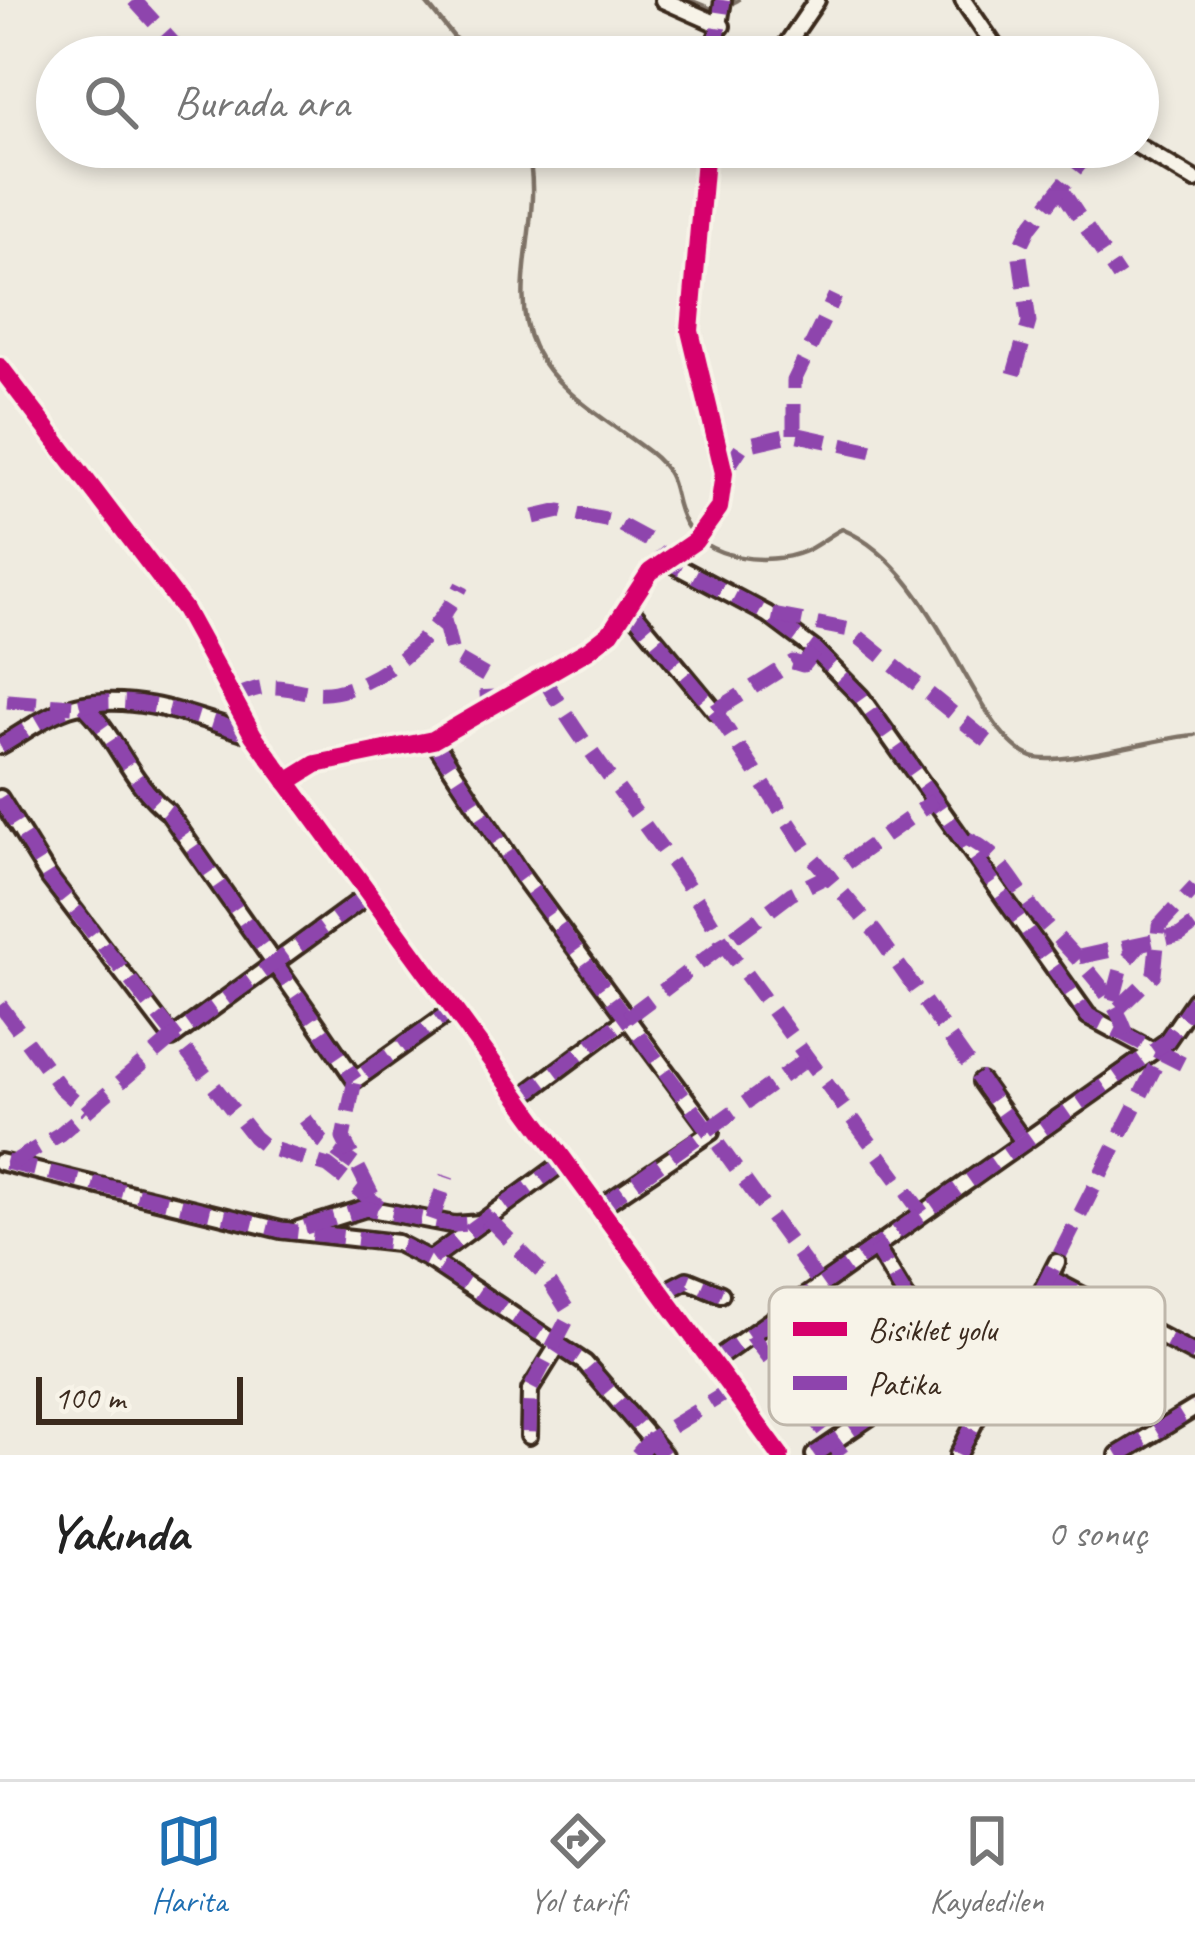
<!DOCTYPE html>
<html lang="tr">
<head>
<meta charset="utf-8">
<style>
  body { margin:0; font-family:Caveat,sans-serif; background:#f6f6f6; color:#222 }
  .scale { position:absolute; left:36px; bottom:30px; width:207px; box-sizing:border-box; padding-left:12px; border:6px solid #3b2a1e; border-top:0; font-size:33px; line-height:42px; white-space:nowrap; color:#3b2a1e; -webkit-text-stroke:9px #f7f3e8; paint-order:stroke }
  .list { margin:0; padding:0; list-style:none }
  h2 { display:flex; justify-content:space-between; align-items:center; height:156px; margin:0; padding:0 48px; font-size:51px }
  h2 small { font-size:39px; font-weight:400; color:#767676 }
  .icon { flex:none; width:66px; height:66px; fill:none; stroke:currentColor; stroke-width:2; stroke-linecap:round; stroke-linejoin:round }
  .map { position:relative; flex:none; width:1195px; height:1455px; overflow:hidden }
  .search { position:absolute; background:#fff; box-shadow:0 6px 18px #0003; left:36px; right:36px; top:36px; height:132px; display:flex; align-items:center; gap:30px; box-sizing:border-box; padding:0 42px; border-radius:66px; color:#767676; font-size:45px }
  .sheet { height:324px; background:#fff }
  nav { display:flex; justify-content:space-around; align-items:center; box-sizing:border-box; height:168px; border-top:3px solid #e0e0e0; background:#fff; font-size:33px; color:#767676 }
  nav a { display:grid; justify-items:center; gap:6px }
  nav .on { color:#1f6fb2 }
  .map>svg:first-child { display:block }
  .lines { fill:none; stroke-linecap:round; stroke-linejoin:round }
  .stream { stroke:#7e7266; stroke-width:4.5 }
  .minor-casing { stroke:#3b2a1e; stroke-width:22 }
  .minor { stroke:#f7f3e8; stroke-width:14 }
  .quiet { stroke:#8e44ad; stroke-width:15; stroke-dasharray:30 15; stroke-linecap:butt }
  .cycleway-casing { stroke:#f7f3e8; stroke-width:26 }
  .cycleway { stroke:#d6006c; stroke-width:18 }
  .key { fill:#f7f3e8; stroke:#bfb7ab; stroke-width:3 }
  .key-label { font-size:33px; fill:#3b2a1e }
</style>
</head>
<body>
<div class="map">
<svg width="1195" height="1455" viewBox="0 0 1195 1455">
  <rect width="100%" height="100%" fill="#efebe0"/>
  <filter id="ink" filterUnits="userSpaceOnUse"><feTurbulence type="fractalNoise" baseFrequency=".00833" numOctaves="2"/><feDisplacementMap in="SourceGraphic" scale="24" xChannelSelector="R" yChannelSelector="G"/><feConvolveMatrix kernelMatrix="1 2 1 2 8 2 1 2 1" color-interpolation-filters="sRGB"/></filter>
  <g filter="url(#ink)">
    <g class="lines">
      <!-- stream -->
      <g class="stream">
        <polyline points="424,0 470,57"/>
        <polyline points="690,0 717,11 738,0"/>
        <polyline points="990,28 1011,57"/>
        <path d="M526,147C547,211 505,286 534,347C556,393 612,423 649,452C681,477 670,495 685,523C706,560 768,566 803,552C816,547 828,536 842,529C939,569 973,735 1032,757C1059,767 1159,737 1195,735"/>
      </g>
      <!-- minor casing -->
      <g class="minor-casing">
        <g id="minor">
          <polyline points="663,0 722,26"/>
          <polyline points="963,0 1002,57"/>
          <polyline points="714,57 723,0"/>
          <polyline points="778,57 817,0"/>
          <polyline points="1138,146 1195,180"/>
          <polyline points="0,367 184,609 253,735 780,1455"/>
          <polyline points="669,562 767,614 815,650 861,697 1088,1016 1151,1050"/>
          <polyline points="628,606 715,711"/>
          <path d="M84,705C118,738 130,783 168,812C230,902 294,989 355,1080L454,1009"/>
          <polyline points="433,740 522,876 711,1132 599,1208"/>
          <path d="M0,746C23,733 50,712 76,706C135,691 197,718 253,735"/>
          <polyline points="287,782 316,764 433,740 588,650 611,632 650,572 695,541 719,508 724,473 690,331 706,147"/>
          <polyline points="0,798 49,877 172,1038 369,894"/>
          <polyline points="981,1082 1023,1141"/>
          <polyline points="519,1099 628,1018"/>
          <polyline points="565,1161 430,1260 585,1363 664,1455"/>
          <polyline points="0,1162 281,1230 397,1243 430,1260"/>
          <polyline points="299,1229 366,1208 455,1225 481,1223"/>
          <polyline points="1049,1278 1195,1354"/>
          <polyline points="662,1293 687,1280 721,1294"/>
          <polyline points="712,1362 1166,1042 1195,1000"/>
          <polyline points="529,1436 530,1390 558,1345"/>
          <polyline points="814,1455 935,1373 940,1353 875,1246"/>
          <polyline points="958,1455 1057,1262"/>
          <polyline points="1118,1455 1195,1408"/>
        </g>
      </g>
      <!-- minor -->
      <use href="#minor" class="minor"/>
      <!-- quiet -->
      <g class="quiet">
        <polyline points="134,0 186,57"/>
        <polyline points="714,57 723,0"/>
        <polyline points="1062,191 1119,277"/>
        <polyline points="1014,374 1029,322 1019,250 1030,227 1093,147"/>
        <polyline points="794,434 794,381 835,296"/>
        <polyline points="724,473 742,446 794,434 877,452"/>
        <polyline points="534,517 560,511 615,522 652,542 669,562 767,614 815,650 861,697 1088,1016 1195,1070"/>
        <polyline points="628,606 715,711 809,853 876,933 1023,1141"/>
        <polyline points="773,615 850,630 991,744"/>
        <polyline points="444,620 453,657 486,676 488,710"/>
        <path d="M543,677C598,773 673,852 725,946L922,1213"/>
        <path d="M232,697C243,694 257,687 269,687C292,686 311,697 335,692C388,681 439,631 462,585"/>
        <polyline points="7,701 72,706"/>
        <path d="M84,705C118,738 130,783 168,812C230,902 294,989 355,1080"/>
        <polyline points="715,711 793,662 803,665 815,650"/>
        <polyline points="433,740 522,876 821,1285"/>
        <path d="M0,746C23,733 50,712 76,706C135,691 197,718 253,735"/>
        <polyline points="0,798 49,877 254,1137 266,1147 328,1166 383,1209"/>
        <path d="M968,839C1001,854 1014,885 1036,913C1071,956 1112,985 1129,1040"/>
        <polyline points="1079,957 1180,935 1195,924"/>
        <polyline points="1113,1000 1122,966 1141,943"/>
        <polyline points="0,1005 61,1088 87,1111"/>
        <polyline points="1119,1008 1154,974 1159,926 1195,887"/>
        <polyline points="519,1099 791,894 831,874 935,800"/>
        <polyline points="305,1119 322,1141 354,1164"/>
        <polyline points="565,1161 430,1260 585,1363 664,1455"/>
        <polyline points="6,1162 281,1230 397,1243 430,1260"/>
        <polyline points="12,1163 60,1134 172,1038 369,894"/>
        <polyline points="372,1195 343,1138 355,1080 454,1009"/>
        <polyline points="599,1208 808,1058"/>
        <polyline points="488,1218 547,1278 570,1314 530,1390 529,1436"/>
        <polyline points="432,1220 447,1176"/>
        <polyline points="305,1227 366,1208 455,1225 481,1223"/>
        <polyline points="1049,1278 1195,1354"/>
        <polyline points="662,1293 687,1280 721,1294"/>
        <polyline points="751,1335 842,1455"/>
        <polyline points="938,1361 960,1371 983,1404"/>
        <polyline points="712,1362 1166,1042 1195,1000"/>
        <polyline points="637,1455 650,1440 732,1389"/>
        <polyline points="814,1455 935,1373 940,1353 875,1246"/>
        <polyline points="958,1455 1161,1055"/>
        <polyline points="1118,1455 1195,1408"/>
      </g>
      <!-- cycleway casing -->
      <g class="cycleway-casing">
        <g id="cycleway">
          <polyline points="0,367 184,609 253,735 780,1455"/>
          <polyline points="287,782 316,764 433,740 588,650 611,632 650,572 695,541 719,508 724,473 690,331 706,147"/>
        </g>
      </g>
      <!-- cycleway -->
      <use href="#cycleway" class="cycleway"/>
    </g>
  </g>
  <!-- legend -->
  <rect x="769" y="1287" width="396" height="138" rx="18" class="key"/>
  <rect x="793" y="1322" width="54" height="14" fill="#d6006c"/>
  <rect x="793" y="1376" width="54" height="14" fill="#8e44ad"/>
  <g class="key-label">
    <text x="868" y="1341">Bisiklet yolu</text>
    <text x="868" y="1395">Patika</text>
  </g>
</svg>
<div class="scale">100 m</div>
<div class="search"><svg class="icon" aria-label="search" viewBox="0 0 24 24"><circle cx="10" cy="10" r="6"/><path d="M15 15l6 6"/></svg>Burada ara</div>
</div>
<section class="sheet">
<h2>Yakında<small>0 sonuç</small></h2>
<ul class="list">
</ul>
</section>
<nav>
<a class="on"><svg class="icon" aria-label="map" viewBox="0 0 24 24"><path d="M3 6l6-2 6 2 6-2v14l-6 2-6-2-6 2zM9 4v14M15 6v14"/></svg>Harita</a>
<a><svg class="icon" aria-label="directions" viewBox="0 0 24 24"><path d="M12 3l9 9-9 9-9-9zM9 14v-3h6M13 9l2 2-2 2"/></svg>Yol tarifi</a>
<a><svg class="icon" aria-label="saved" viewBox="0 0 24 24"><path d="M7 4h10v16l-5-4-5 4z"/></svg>Kaydedilen</a>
</nav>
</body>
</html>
